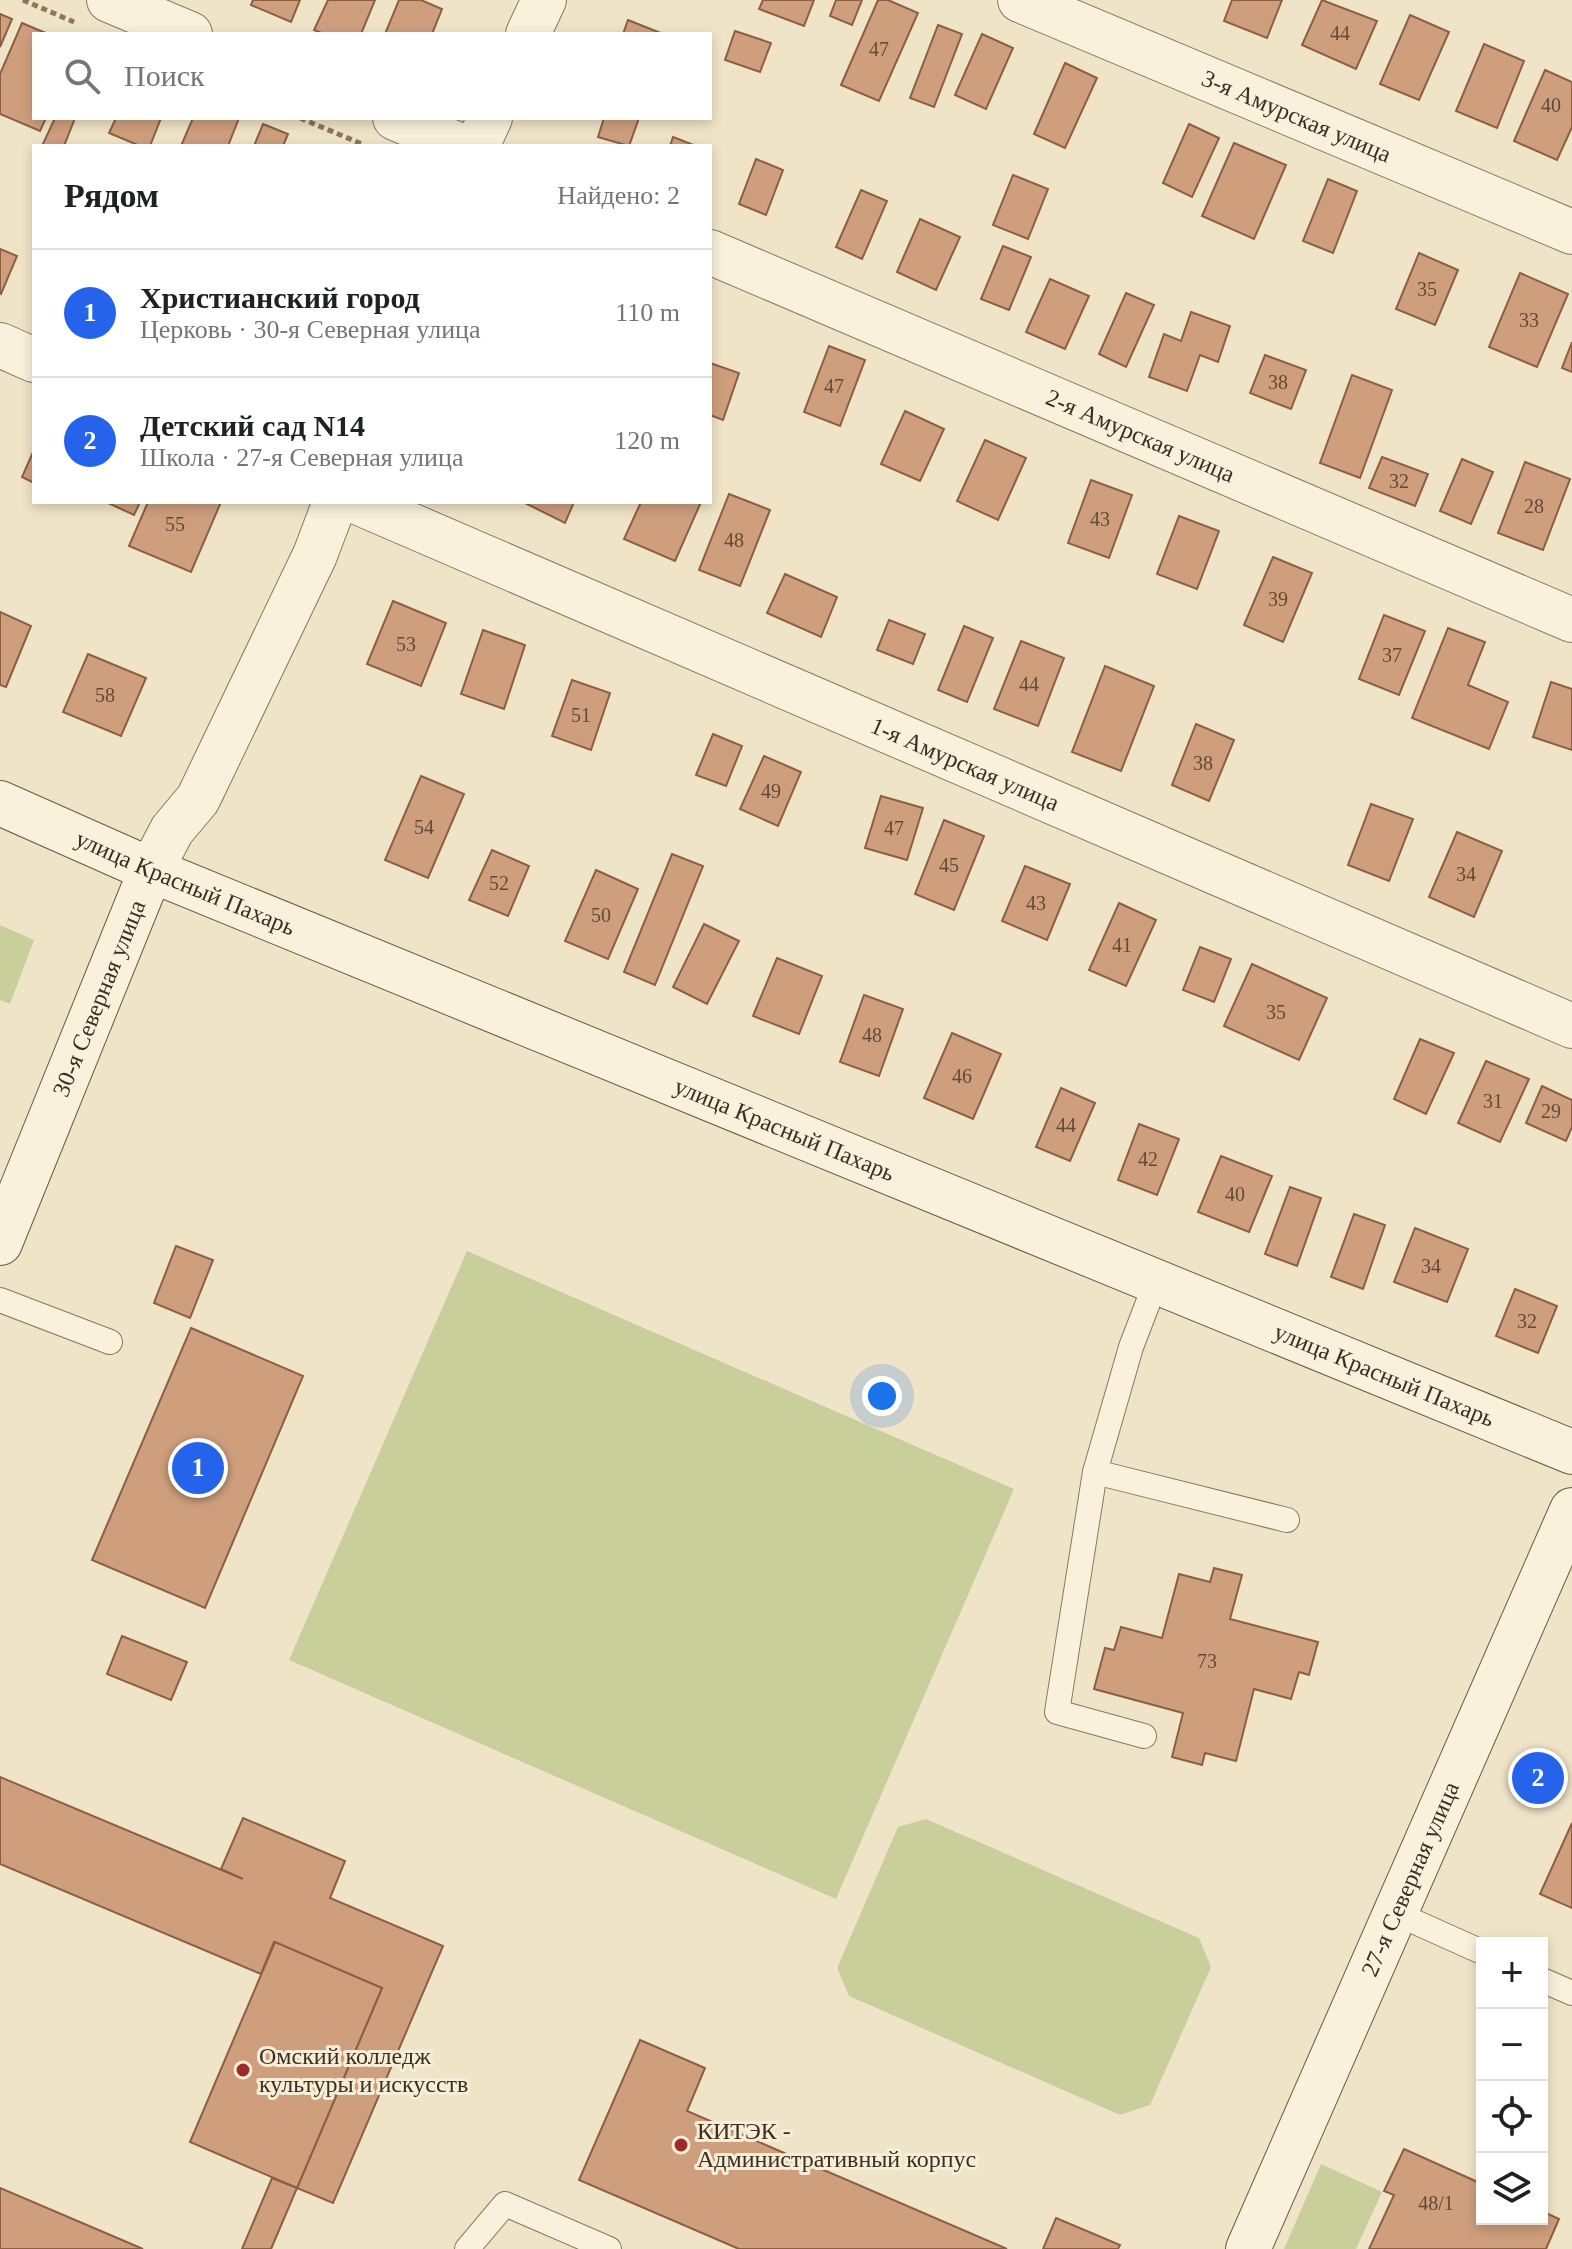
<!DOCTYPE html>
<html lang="ru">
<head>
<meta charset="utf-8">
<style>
  body { margin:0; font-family:Georgia,serif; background:#f2f2f2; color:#202124 }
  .controls { position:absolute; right:24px; bottom:24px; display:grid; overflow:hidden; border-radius:0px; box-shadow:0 4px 12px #0003 }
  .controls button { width:72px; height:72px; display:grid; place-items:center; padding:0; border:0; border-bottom:2px solid #e0e0e0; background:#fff; color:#202124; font:40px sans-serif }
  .you { position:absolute; left:882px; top:1396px; width:28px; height:28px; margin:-20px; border:6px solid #fff; border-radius:50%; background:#1a73e8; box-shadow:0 0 0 12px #1a73e833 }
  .badge { display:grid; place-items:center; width:52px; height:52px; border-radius:50%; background:#2563eb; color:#fff; font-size:26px; font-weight:700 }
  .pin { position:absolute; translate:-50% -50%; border:4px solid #fff; box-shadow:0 2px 8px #0006 }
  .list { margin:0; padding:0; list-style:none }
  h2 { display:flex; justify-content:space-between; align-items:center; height:104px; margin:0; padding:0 32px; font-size:34px }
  h2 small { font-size:26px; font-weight:400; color:#757577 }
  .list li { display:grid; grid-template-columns:52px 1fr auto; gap:24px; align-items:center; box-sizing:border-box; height:128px; padding:0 32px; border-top:2px solid #e0e0e0 }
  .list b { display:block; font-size:30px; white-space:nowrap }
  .list p { margin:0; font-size:26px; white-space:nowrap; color:#757577 }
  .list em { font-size:26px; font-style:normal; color:#757577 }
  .icon { flex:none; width:44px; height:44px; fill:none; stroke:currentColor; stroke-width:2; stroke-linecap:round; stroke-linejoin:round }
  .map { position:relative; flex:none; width:1572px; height:2249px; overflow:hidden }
  .search { position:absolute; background:#fff; box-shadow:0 4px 12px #0003; left:32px; top:32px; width:680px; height:88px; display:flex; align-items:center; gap:20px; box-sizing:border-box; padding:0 28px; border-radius:0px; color:#757577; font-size:30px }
  .panel { position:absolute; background:#fff; box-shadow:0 4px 12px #0003; left:32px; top:144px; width:680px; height:360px; border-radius:0px }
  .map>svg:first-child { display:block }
  .green { fill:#c9cf9b }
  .building { fill:#cf9f7d; stroke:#8d5f41; stroke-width:2 }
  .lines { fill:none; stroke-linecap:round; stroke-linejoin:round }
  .lane-casing { stroke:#8d765c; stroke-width:26 }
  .street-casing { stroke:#8d765c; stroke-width:46 }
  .secondary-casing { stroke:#6f573f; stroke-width:46 }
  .path { stroke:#8d765c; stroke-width:5; stroke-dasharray:6 4; stroke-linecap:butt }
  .lane { stroke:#faf1dc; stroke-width:24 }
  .street { stroke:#faf1dc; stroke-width:44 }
  .secondary { stroke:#faf1dc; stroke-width:44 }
  .poi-dot { fill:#9e2a2b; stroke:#f7eed8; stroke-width:3 }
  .labels { text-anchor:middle; stroke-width:6; stroke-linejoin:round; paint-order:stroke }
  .number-label { font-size:20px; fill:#624a37 }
  .street-label { font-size:24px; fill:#3d2e20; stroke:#f7eed8 }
  .poi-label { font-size:24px; fill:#3d2e20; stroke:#f7eed8; text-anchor:start }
</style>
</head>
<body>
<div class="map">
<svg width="1572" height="2249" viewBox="0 0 1572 2249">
  <rect width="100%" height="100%" fill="#f0e4c8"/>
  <!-- green -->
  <g class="green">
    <polygon points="0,925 34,940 10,1004 0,1000"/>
    <polygon points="467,1251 1014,1489 836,1899 289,1660"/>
    <polygon points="926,1819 1199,1938 1211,1967 1150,2105 1120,2115 849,1996 837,1968 898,1827"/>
    <polygon points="1321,2164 1382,2192 1356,2249 1284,2249"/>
  </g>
  <!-- building -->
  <g class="building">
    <polygon points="253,0 300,0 291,22 251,5"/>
    <polygon points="328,0 375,0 361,34 324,34 314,30"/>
    <polygon points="399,0 421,0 442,9 432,34 385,34"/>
    <polygon points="763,0 814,0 804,26 759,9"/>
    <polygon points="836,0 862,0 852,25 830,16"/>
    <polygon points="878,0 888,0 918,13 879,101 841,85"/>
    <polygon points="1232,0 1282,0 1267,38 1224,21"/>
    <polygon points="1322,0 1377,21 1356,69 1302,45"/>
    <polygon points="0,14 12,19 0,47"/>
    <polygon points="1410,15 1449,32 1419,100 1380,84"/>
    <polygon points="628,20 663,34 623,34"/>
    <polygon points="22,23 48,34 34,34 34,118 46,118 40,131 0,114 0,74"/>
    <polygon points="938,25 962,34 934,107 910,98"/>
    <polygon points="735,31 771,43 760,72 725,60"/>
    <polygon points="982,34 1013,48 986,109 955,95"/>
    <polygon points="1484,44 1524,61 1497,128 1456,111"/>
    <polygon points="1065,63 1097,78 1065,148 1034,134"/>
    <polygon points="1545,70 1572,82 1572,127 1557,160 1514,141"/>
    <polygon points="55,118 75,118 64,146 42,146"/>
    <polygon points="116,118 161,118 150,146 140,146 109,133"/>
    <polygon points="193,118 239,118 228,146 181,146"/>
    <polygon points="604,118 639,118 629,146 598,137"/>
    <polygon points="263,124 288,134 283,146 254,146"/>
    <polygon points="1189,124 1219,138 1192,197 1163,183"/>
    <polygon points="673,137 696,146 670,146"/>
    <polygon points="1234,143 1286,165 1254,239 1202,216"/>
    <polygon points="756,159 783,170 766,215 739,204"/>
    <polygon points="1013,175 1048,189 1028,239 993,225"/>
    <polygon points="1328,179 1357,191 1333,253 1303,241"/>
    <polygon points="861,190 887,201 862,259 836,247"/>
    <polygon points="920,219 960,237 936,290 897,272"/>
    <polygon points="1003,246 1031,257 1009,310 981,299"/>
    <polygon points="0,249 17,256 1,294 0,293"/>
    <polygon points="1419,253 1458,270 1435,325 1396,309"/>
    <polygon points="1520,273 1568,294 1537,367 1489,347"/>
    <polygon points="1050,279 1089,296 1065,349 1026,332"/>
    <polygon points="1126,293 1154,305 1126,367 1099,354"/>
    <polygon points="1191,312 1230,326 1218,362 1200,355 1187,391 1149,377 1164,334 1181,341"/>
    <polygon points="1572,342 1572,372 1562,368"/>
    <polygon points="829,346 865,360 840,426 804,412"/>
    <polygon points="1265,355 1306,370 1291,409 1250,393"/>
    <polygon points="710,363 739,373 723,420 710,415"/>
    <polygon points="1352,375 1392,390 1360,478 1320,463"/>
    <polygon points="905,411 944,429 920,481 881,464"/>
    <polygon points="985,440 1026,458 998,520 957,501"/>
    <polygon points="34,450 34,483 22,477"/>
    <polygon points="1382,457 1428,474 1415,506 1369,488"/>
    <polygon points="1462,459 1493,472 1471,524 1440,511"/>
    <polygon points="1525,462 1570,479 1543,550 1498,533"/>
    <polygon points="1091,480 1132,495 1109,558 1068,543"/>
    <polygon points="729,494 770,510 740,586 699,570"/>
    <polygon points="106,502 140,502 134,515"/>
    <polygon points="148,502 221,502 191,572 129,546"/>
    <polygon points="523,502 574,502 565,523"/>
    <polygon points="641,502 701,502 675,561 624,539"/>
    <polygon points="1179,516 1219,531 1197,589 1157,574"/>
    <polygon points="1273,557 1312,573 1283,642 1244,625"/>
    <polygon points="785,574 837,597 821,637 767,613"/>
    <polygon points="393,601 446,623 421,686 367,664"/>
    <polygon points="0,612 31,626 6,687 0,685"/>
    <polygon points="1384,615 1425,631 1399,695 1359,679"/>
    <polygon points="889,620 925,634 913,664 877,650"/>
    <polygon points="964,626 993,638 967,702 938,690"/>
    <polygon points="1448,628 1485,642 1468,685 1508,702 1489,749 1412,718"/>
    <polygon points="483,630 525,645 504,709 461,694"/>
    <polygon points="1021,641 1064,658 1038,726 994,709"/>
    <polygon points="88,654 146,678 121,736 63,712"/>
    <polygon points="1105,666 1154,686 1121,771 1072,752"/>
    <polygon points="572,680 610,693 591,750 552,736"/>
    <polygon points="1551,682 1572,689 1572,750 1533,737"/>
    <polygon points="1196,724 1234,740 1209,801 1172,785"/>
    <polygon points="713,734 742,746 726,786 696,775"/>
    <polygon points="764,756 801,772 778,826 740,809"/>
    <polygon points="421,776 464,794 428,878 385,860"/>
    <polygon points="881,796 923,808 907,860 865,848"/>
    <polygon points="1371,804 1413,819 1389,881 1348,865"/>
    <polygon points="944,820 984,836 954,910 915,894"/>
    <polygon points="1457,832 1502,851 1474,917 1429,897"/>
    <polygon points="492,850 529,866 508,916 469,900"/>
    <polygon points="672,854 703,866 655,985 624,972"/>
    <polygon points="1025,866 1070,884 1047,940 1002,921"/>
    <polygon points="596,870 638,889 608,959 565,941"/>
    <polygon points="1119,903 1156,920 1126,986 1089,970"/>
    <polygon points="704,924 739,941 707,1004 673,987"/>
    <polygon points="1200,947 1231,959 1214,1002 1183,990"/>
    <polygon points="777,958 822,976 799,1034 753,1016"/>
    <polygon points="1252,964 1327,998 1299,1060 1224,1026"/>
    <polygon points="864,995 903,1009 879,1076 840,1062"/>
    <polygon points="952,1033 1001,1054 973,1119 924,1098"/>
    <polygon points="1420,1039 1454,1053 1426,1114 1394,1099"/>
    <polygon points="1486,1061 1529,1079 1500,1142 1458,1123"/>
    <polygon points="1542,1086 1572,1100 1572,1127 1566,1141 1526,1123"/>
    <polygon points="1061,1088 1095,1103 1070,1161 1036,1147"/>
    <polygon points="1139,1124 1179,1139 1157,1195 1118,1180"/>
    <polygon points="1221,1156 1272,1176 1249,1232 1198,1212"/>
    <polygon points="1290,1187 1321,1198 1297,1266 1265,1254"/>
    <polygon points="1354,1214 1385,1225 1363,1289 1331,1277"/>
    <polygon points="1415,1228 1468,1249 1447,1302 1394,1282"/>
    <polygon points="176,1246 213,1260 190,1318 154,1303"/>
    <polygon points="1515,1289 1557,1306 1538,1353 1496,1336"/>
    <polygon points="191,1328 303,1376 205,1608 92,1560"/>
    <polygon points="1214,1568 1242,1575 1230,1619 1318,1642 1309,1675 1299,1672 1291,1699 1254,1689 1236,1761 1205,1753 1202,1765 1172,1757 1183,1713 1094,1689 1105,1648 1114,1650 1121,1627 1162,1638 1179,1574 1210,1582"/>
    <polygon points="122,1636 187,1662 171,1700 107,1674"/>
    <polygon points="0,1777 243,1879 221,1869 243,1818 345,1861 330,1898 443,1946 333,2203 297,2188 382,1988 274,1942 261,1974 0,1864"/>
    <polygon points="1572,1823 1572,1908 1540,1894"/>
    <polygon points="275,1942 382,1988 297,2188 190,2142"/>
    <polygon points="640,2040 705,2068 687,2111 1007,2249 739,2249 579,2180"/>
    <polygon points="1404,2149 1482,2184 1482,2219 1542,2219 1542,2211 1559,2219 1546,2249 1369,2249 1394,2195 1384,2191"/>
    <polygon points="272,2178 297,2188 271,2249 242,2249"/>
    <polygon points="0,2188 122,2240 143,2249 0,2249"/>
    <polygon points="1056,2218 1120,2245 1118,2249 1043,2249"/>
  </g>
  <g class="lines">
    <!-- lane casing -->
    <g class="lane-casing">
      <g id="lane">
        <polyline points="0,1300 110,1342"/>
        <polyline points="1095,1472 1287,1520"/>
        <polyline points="1144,1736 1057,1712 1095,1472 1131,1347 1156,1282"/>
        <polyline points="1395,1913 1482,1952"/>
        <polyline points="1542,1980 1572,1993"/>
        <polyline points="467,2249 505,2204 609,2249"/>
      </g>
    </g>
    <!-- street casing -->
    <g class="street-casing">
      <g id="street">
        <polyline points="109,0 190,34"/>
        <path id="s1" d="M1020,0L1572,232"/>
        <polyline points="528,34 544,0"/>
        <polyline points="395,118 461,146"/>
        <polyline points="477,146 490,118"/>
        <path id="s2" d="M710,252L1572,620"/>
        <polyline points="0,345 34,360"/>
        <path id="s3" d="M357,502L1572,1026"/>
        <polyline points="151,870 172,830 198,799 315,555 335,502"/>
      </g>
    </g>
    <!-- secondary casing -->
    <g class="secondary-casing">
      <g id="secondary">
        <path id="s4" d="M0,803L151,870L1572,1452"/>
        <path id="s5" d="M0,1243L151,870"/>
        <path id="s6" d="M1248,2249L1572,1510"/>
      </g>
    </g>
    <!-- path -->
    <g class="path">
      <polyline points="23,0 74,22"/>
      <polyline points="300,118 362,144"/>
    </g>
    <!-- lane -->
    <use href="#lane" class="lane"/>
    <!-- street -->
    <use href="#street" class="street"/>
    <!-- secondary -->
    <use href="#secondary" class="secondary"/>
  </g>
  <!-- markers -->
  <g class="poi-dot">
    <circle cx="243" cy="2070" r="8"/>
    <circle cx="681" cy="2145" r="8"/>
  </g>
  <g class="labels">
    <!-- number labels -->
    <g class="number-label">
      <text x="1340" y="40">44</text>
      <text x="879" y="56">47</text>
      <text x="1551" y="112">40</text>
      <text x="1427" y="296">35</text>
      <text x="1529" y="327">33</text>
      <text x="1278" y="389">38</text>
      <text x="834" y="393">47</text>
      <text x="1399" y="488">32</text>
      <text x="1534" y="513">28</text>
      <text x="1100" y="526">43</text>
      <text x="175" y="531">55</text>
      <text x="734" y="547">48</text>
      <text x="1278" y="606">39</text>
      <text x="406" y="651">53</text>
      <text x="1392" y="662">37</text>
      <text x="1029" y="691">44</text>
      <text x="105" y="702">58</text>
      <text x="581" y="722">51</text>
      <text x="1203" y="770">38</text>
      <text x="771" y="798">49</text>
      <text x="424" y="834">54</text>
      <text x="894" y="835">47</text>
      <text x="949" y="872">45</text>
      <text x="1466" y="881">34</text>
      <text x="499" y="890">52</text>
      <text x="1036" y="910">43</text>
      <text x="601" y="922">50</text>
      <text x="1122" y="952">41</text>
      <text x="1276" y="1019">35</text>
      <text x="872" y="1042">48</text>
      <text x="962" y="1083">46</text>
      <text x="1493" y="1108">31</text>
      <text x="1551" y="1118">29</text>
      <text x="1066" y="1132">44</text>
      <text x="1148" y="1166">42</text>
      <text x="1235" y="1201">40</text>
      <text x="1431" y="1273">34</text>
      <text x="1527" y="1328">32</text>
      <text x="1207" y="1668">73</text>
      <text x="1436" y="2210">48/1</text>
    </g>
    <!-- street labels -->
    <g class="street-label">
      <text dy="8" stroke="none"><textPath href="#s1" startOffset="300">3-я Амурская улица</textPath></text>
      <text dy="8" stroke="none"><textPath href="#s2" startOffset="468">2-я Амурская улица</textPath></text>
      <text dy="8" stroke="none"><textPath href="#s3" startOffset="662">1-я Амурская улица</textPath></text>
      <text dy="8" stroke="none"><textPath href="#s4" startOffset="202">улица Красный Пахарь</textPath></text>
      <text dy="8" stroke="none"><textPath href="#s5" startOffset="264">30-я Северная улица</textPath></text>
      <text dy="8" stroke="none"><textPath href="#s4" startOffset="850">улица Красный Пахарь</textPath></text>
      <text dy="8" stroke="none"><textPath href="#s4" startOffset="1498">улица Красный Пахарь</textPath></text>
      <text dy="8" stroke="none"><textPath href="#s6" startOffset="404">27-я Северная улица</textPath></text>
    </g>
    <!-- poi labels -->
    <g class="poi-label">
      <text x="259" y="2064">Омский колледж<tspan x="259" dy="28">культуры и искусств</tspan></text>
      <text x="697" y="2139">КИТЭК -<tspan x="697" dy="28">Административный корпус</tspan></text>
    </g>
  </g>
</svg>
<div class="controls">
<button>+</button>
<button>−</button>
<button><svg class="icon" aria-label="locate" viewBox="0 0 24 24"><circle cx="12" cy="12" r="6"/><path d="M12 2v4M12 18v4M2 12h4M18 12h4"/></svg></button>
<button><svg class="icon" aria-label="layers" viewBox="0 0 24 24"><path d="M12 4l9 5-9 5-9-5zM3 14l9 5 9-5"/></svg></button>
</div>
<div class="you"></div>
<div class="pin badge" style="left:198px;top:1468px">1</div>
<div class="pin badge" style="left:1538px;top:1778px">2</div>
<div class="search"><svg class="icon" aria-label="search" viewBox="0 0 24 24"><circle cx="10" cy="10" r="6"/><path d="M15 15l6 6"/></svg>Поиск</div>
<section class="panel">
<h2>Рядом<small>Найдено: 2</small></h2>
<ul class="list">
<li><span class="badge">1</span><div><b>Христианский город</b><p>Церковь · 30-я Северная улица</p></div><em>110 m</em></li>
<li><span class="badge">2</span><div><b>Детский сад N14</b><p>Школа · 27-я Северная улица</p></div><em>120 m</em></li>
</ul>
</section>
</div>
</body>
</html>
